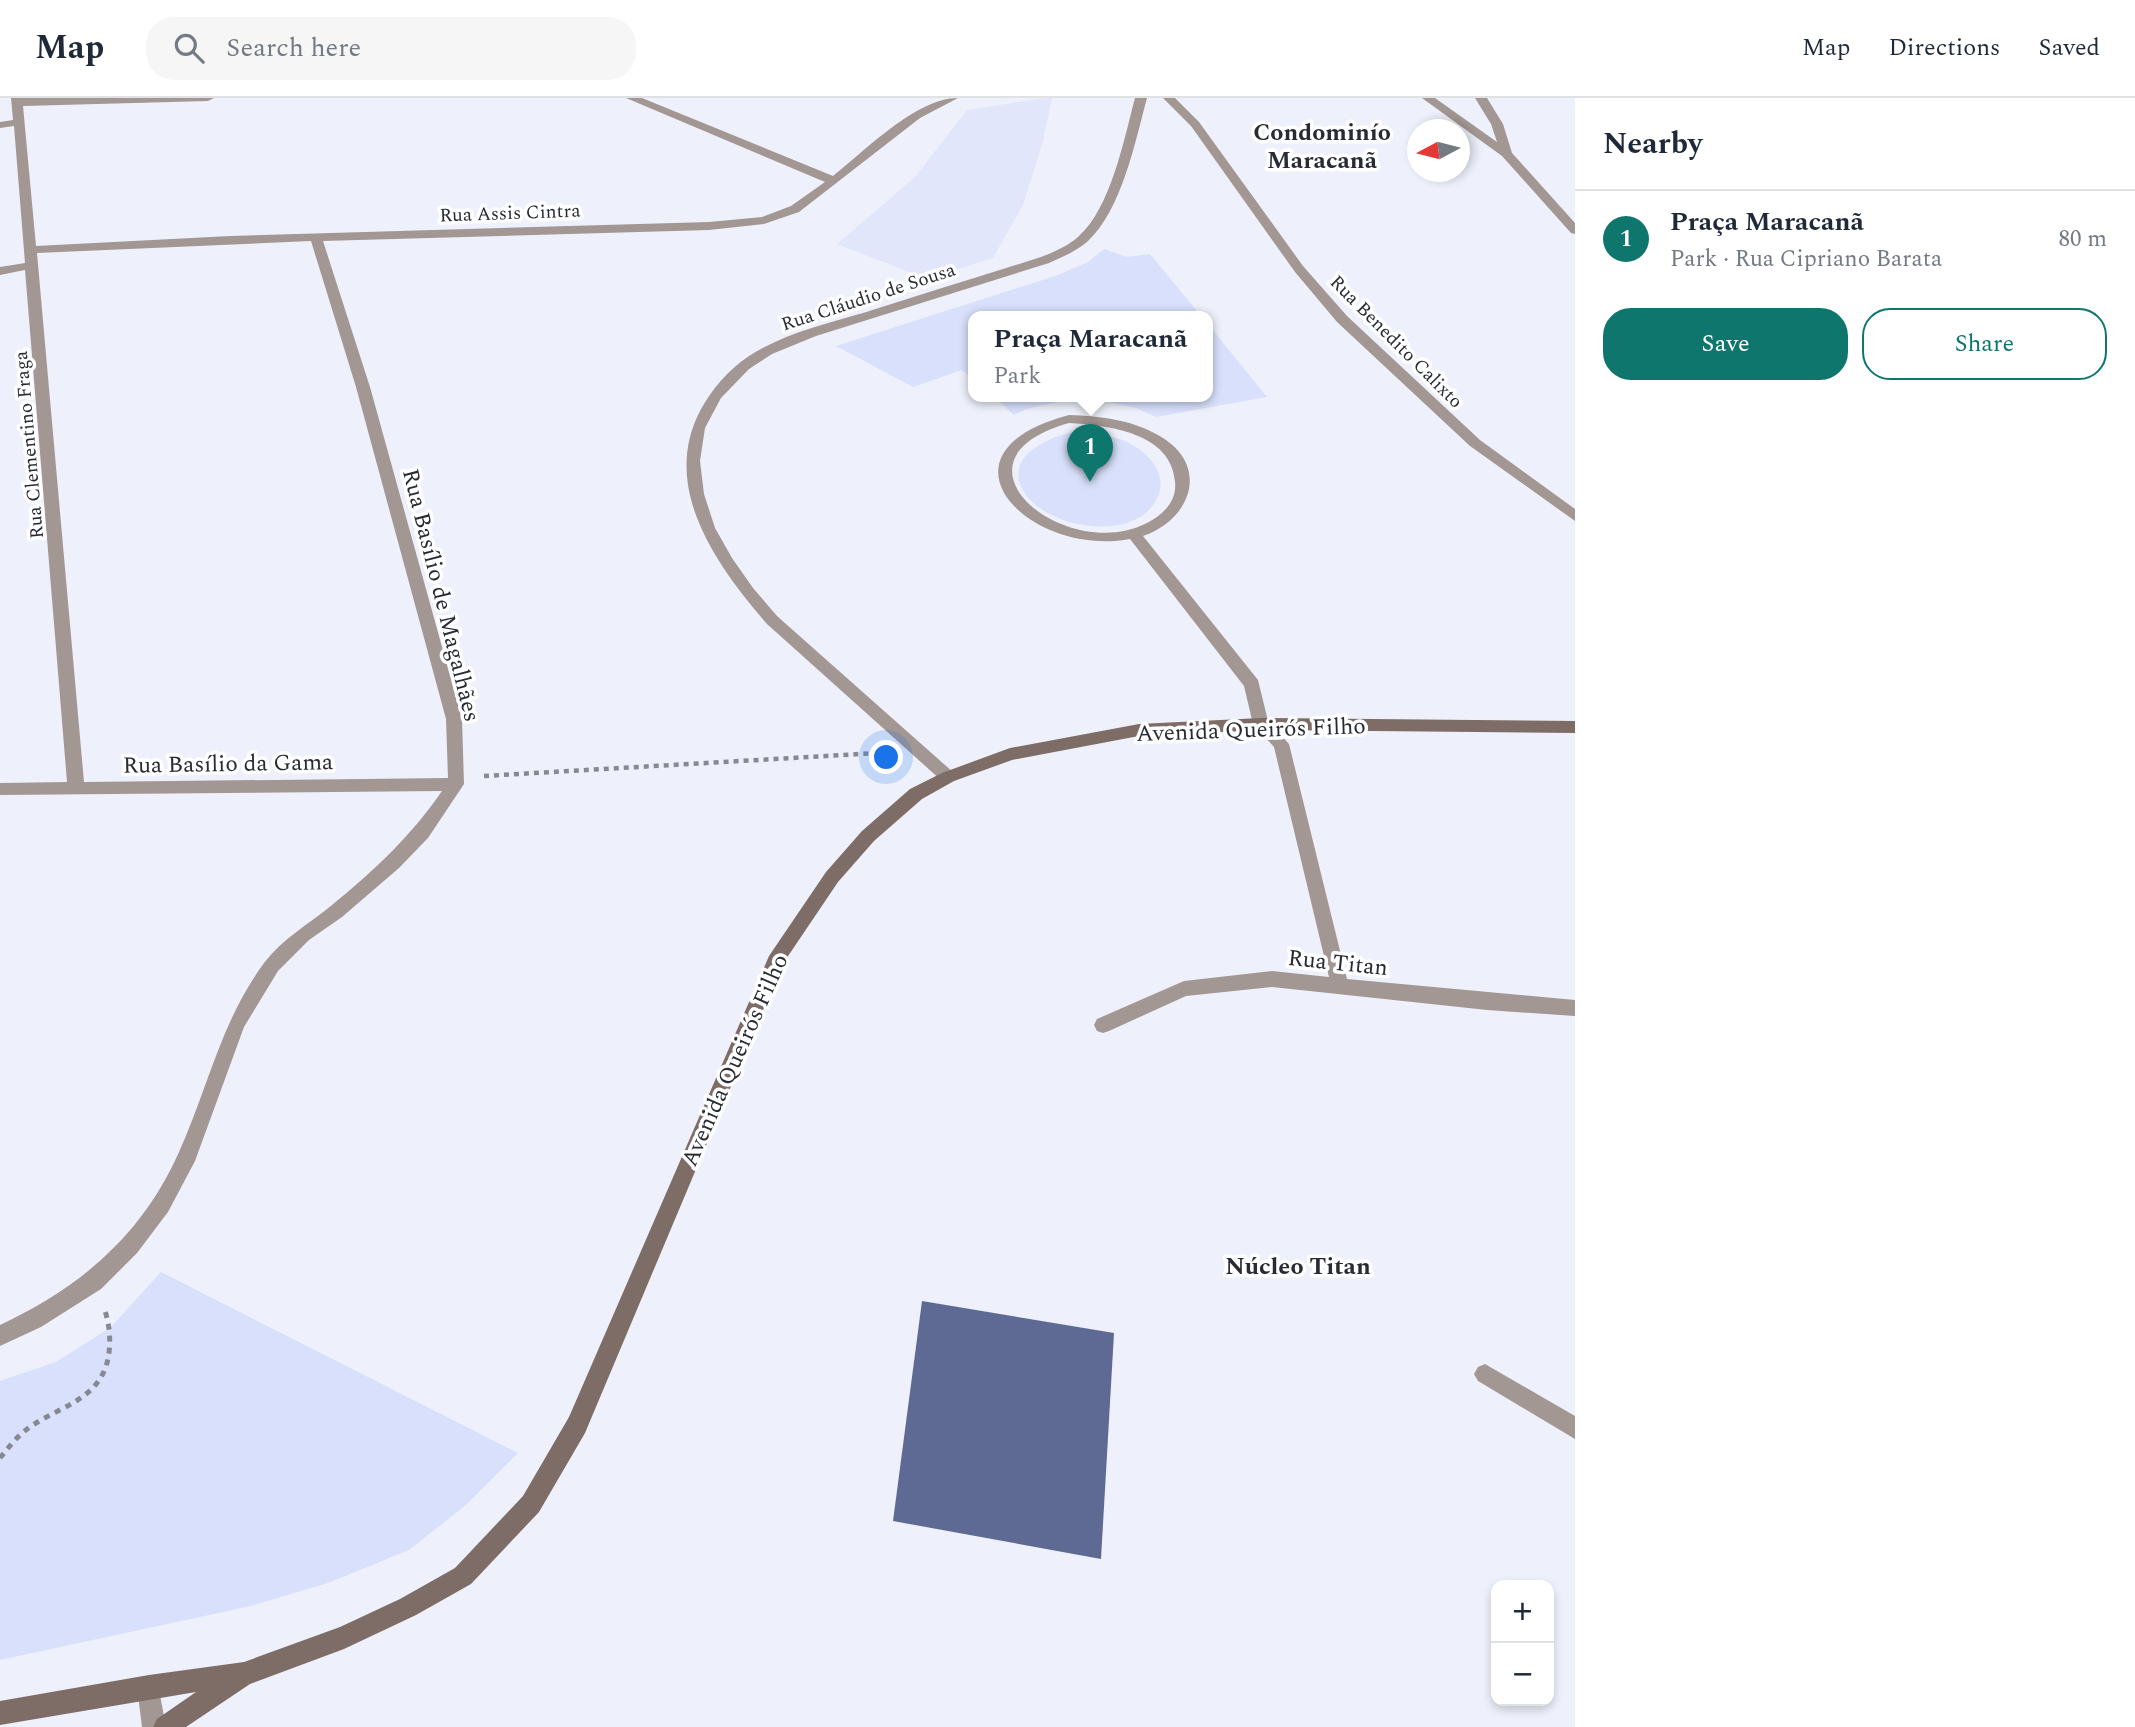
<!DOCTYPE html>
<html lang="en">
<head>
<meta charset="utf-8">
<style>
  body { margin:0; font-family:Spectral,serif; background:#f6f6f7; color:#1f2937 }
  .controls { position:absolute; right:21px; bottom:21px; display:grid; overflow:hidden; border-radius:14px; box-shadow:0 4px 10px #0003 }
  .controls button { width:63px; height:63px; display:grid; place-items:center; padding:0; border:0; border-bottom:2px solid #e0e1e3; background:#fff; color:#1f2937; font:35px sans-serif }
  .compass { position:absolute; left:1407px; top:21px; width:63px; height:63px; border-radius:50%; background:#fff; box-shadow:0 4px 10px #0003; rotate:263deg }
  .you { position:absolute; left:887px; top:660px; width:24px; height:24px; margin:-18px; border:5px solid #fff; border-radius:50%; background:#1a73e8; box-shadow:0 0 0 10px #1a73e833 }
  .badge { display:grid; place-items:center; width:46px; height:46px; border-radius:50%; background:#0f766e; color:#fff; font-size:23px; font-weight:700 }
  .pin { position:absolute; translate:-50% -58px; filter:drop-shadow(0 2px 4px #0008) }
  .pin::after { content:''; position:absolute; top:37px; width:24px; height:21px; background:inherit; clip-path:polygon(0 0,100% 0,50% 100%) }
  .popup { position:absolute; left:968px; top:213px; width:245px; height:91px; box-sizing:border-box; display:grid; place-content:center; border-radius:14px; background:#fff; filter:drop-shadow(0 2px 5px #0005); font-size:23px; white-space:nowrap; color:#747a83 }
  .popup b { font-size:26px; color:#1f2937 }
  .popup::after { content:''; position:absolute; left:50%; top:100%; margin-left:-14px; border:14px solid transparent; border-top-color:#fff }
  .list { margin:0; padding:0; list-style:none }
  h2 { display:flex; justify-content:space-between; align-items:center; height:91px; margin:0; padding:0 28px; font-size:30px }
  h2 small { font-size:23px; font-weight:400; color:#747a83 }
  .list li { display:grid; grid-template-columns:46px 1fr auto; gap:21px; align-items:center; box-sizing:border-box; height:98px; padding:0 28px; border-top:2px solid #e0e1e3 }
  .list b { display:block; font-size:26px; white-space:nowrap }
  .list p { margin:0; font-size:23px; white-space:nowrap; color:#747a83 }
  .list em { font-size:23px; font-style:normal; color:#747a83 }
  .actions { display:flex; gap:14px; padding:21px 28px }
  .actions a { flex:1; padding:16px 0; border:2px solid #0f766e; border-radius:28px; text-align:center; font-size:24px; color:#0f766e }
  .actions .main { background:#0f766e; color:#fff }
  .icon { flex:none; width:38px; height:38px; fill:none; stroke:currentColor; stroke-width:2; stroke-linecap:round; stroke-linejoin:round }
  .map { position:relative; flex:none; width:1575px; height:1629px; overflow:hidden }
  header { display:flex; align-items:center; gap:42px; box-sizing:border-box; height:98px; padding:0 35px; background:#fff; border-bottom:2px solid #e0e1e3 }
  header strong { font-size:33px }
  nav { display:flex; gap:38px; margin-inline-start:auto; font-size:24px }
  .search { width:490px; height:63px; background:#f6f6f7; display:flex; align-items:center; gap:18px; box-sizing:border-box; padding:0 24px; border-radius:28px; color:#747a83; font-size:26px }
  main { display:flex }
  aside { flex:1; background:#fff }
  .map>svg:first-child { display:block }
  .built { fill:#e1e6fa }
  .green { fill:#d9e0fb }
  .building { fill:#5f6a94 }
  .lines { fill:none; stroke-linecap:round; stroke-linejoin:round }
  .path-far1 { stroke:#868993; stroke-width:4.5; stroke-dasharray:5 5; stroke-linecap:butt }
  .path { stroke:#868993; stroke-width:5; stroke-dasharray:6 6; stroke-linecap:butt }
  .street { fill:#a39793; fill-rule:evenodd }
  .secondary { fill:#7e6c66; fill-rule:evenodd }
  .labels { text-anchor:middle; stroke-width:7; stroke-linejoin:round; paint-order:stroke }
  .far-street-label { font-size:19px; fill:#282b34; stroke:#fff }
  .street-label { font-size:23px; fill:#282b34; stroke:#fff }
  .far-district-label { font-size:24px; font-weight:bold; fill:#282b34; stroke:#fff }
  .neighbourhood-label { font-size:24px; font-weight:bold; fill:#282b34; stroke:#fff }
</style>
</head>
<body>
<header>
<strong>Map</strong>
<div class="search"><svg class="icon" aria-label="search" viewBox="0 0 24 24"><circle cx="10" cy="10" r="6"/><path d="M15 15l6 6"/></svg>Search here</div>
<nav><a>Map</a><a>Directions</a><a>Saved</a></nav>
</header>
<main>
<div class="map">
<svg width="1575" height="1629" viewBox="0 0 1575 1629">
  <rect width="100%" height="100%" fill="#eef1fb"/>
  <!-- built -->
  <polygon class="built" points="1044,0 1052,0 1043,43 1023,107 993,160 927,181 837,146 915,79 967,12"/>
  <!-- green -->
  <g class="green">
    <polygon points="1104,151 1127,159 1150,156 1201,218 973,218 973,281 962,272 913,289 836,248 1058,177 1088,164"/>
    <polygon points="1207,225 1267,299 1156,319 1136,310 1099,302 1061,303 1027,311 1014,317 993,298 1207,298"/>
    <path d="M1071,334C1086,334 1099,335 1113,339C1141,346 1174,374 1155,404C1131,445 1046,430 1024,394C1003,360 1045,341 1071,334Z"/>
    <polygon points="161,1174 518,1355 465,1408 409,1452 328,1485 251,1508 0,1562 0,1283 56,1264 111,1229"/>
  </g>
  <!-- building -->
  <polygon class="building" points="922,1203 1114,1235 1101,1461 893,1423"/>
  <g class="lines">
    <!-- path-far1 -->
    <polyline class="path-far1" points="484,678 877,655"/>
    <!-- path -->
    <path class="path" d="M0,1360C9,1349 18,1337 30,1329C60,1308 99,1302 108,1261C111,1245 110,1228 105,1213"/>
    <!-- street -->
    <g class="street">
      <path d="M11,0H214L208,3L23,8L36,148L230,138L709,124L762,119L791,108L825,84L626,0H642L833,78C865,53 916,0 958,0L920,20L799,114L764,126L709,132L323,143L370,289L462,621L464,686L428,740L399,770L342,819L309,842L278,873L244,929L195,1063L168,1114L137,1155L101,1191L41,1229L0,1248V1227C81,1189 142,1137 179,1054C208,990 221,923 264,865C282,841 309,826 332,807C376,771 410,739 442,693L0,697V685L67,684L25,172L0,177V169L25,165L14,28L0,30V24L13,22ZM311,143L356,289L446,621L448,680L84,684L37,155Z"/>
      <path d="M1135,0H1147C1135,44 1122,112 1087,144C1076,153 1063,159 1049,165L816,238L772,256L749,271L721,300L705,330L700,363L704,396L715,430L732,460L753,490L777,518L954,675L956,679L954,683H942L767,526C717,468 660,390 700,313C711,292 729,271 749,258C783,236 825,226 863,215C922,196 981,178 1041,159C1054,154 1068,148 1078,139C1111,110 1124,41 1135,0Z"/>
      <polygon points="1163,0 1175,0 1199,24 1303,168 1347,218 1480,342 1575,411 1575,423 1470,348 1337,224 1295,174 1191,28"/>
      <polygon points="1422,0 1435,0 1497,44 1491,26 1475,0 1487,0 1503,26 1512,55 1575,125 1575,136 1571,135 1502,58"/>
      <path d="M1069,317C1101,318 1135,322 1163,340C1210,370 1190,422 1143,438L1258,582L1268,623L1289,646L1347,881L1575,902V918L1487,912L1272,889L1186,898L1109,933L1103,935L1097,933L1094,927L1097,921L1184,883L1272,873L1329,879L1274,649L1253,626L1244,588L1130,441C1029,460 925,355 1069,317ZM1069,325C1108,327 1172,335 1175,384C1177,403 1164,416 1147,425C1065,467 937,362 1069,325Z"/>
      <polygon points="1485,1266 1575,1318 1575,1341 1478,1283 1474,1276 1478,1269"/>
      <polygon points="149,1577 157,1581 166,1629 142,1629 137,1589 141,1581"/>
    </g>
    <!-- secondary -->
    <polygon class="secondary" points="1261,620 1575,623 1575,635 1261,632 1139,638 1012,662 954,683 922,701 874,743 838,784 782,867 585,1335 539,1414 471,1486 416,1517 344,1551 250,1586 186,1629 153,1629 157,1621 196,1594 0,1627 0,1603 149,1577 244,1564 340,1529 400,1501 455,1470 523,1398 569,1319 769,858 826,774 862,733 910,691 942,675 1010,650 1139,626"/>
  </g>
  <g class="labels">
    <!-- far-street labels -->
    <g class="far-street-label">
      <text transform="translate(510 114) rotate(-2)" y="7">Rua Assis Cintra</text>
      <text transform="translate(868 198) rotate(-18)" y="7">Rua Cláudio de Sousa</text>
      <text transform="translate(1397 243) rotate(45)" y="7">Rua Benedito Calixto</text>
      <text transform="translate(28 347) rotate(-95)" y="7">Rua Clementino Fraga</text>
    </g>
    <!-- street labels -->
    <g class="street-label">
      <text transform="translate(442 497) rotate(76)" y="8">Rua Basílio de Magalhães</text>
      <text transform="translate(1251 631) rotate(-2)" y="8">Avenida Queirós Filho</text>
      <text transform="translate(228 665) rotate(-1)" y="8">Rua Basílio da Gama</text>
      <text transform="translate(1338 864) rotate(6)" y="8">Rua Titan</text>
      <text transform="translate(734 962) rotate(-66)" y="8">Avenida Queirós Filho</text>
    </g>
    <!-- far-district labels -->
    <g class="far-district-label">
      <text x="1322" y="42">Condominío<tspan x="1322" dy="28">Maracanã</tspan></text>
    </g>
    <!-- neighbourhood labels -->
    <g class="neighbourhood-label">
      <text x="1298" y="1176">Núcleo Titan</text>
    </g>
  </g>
</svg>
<div class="controls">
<button>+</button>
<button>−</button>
</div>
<svg class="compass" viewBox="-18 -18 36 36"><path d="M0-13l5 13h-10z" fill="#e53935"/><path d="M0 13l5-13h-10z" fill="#747a83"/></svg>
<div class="you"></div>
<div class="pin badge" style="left:1090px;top:384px">1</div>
<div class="popup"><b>Praça Maracanã</b>Park</div>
</div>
<aside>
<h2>Nearby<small></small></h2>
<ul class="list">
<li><span class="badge">1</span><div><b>Praça Maracanã</b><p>Park · Rua Cipriano Barata</p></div><em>80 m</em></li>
</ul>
<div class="actions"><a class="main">Save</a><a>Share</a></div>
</aside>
</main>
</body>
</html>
